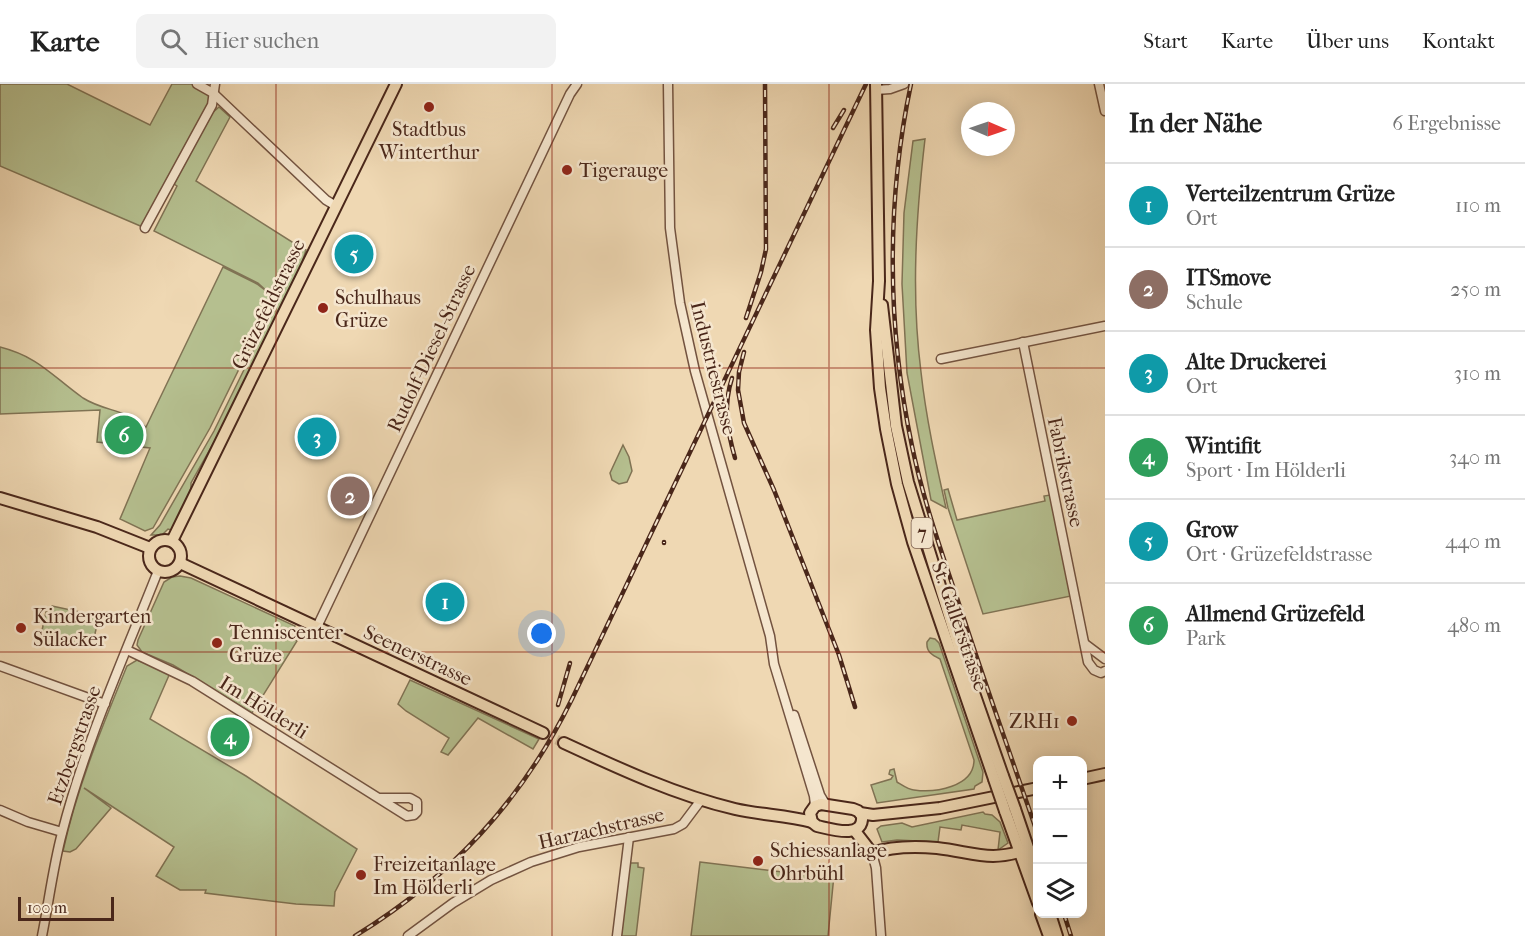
<!DOCTYPE html>
<html lang="de">
<head>
<meta charset="utf-8">
<style>
  body { margin:0; font-family:"IM FELL French Canon",serif; background:#f2f2f2; color:#222 }
  .controls { position:absolute; right:18px; bottom:18px; display:grid; overflow:hidden; border-radius:12px; box-shadow:0 3px 15px #0003 }
  .controls button { width:54px; height:54px; display:grid; place-items:center; padding:0; border:0; border-bottom:2px solid #e0e0e0; background:#fff; color:#222; font:30px sans-serif }
  .compass { position:absolute; left:961px; top:18px; width:54px; height:54px; border-radius:50%; background:#fff; box-shadow:0 3px 15px #0003; rotate:92deg }
  .scale { position:absolute; left:18px; bottom:15px; width:96px; box-sizing:border-box; padding-left:6px; border:3px solid #4a271a; border-top:0; font-size:16px; line-height:21px; white-space:nowrap; color:#4a271a; -webkit-text-stroke:4px #f5e6ce; paint-order:stroke }
  .you { position:absolute; left:542px; top:550px; width:21px; height:21px; margin:-15px; border:4px solid #fff; border-radius:50%; background:#1a73e8; box-shadow:0 0 0 9px #1a73e833 }
  .badge { display:grid; place-items:center; width:39px; height:39px; border-radius:50%; background:#1a73e8; color:#fff; font-size:20px; font-weight:700 }
  .pin { position:absolute; translate:-50% -50%; border:3px solid #fff; box-shadow:0 2px 6px #0006 }
  .list { margin:0; padding:0; list-style:none }
  h2 { display:flex; justify-content:space-between; align-items:center; height:78px; margin:0; padding:0 24px; font-size:26px }
  h2 small { font-size:20px; font-weight:400; color:#767676 }
  .list li { display:grid; grid-template-columns:39px 1fr auto; gap:18px; align-items:center; box-sizing:border-box; height:84px; padding:0 24px; border-top:2px solid #e0e0e0 }
  .list b { display:block; font-size:22px; white-space:nowrap }
  .list p { margin:0; font-size:20px; white-space:nowrap; color:#767676 }
  .list em { font-size:20px; font-style:normal; color:#767676 }
  .icon { flex:none; width:33px; height:33px; fill:none; stroke:currentColor; stroke-width:2; stroke-linecap:round; stroke-linejoin:round }
  .map { position:relative; flex:none; width:1105px; height:852px; overflow:hidden }
  header { display:flex; align-items:center; gap:36px; box-sizing:border-box; height:84px; padding:0 30px; background:#fff; border-bottom:2px solid #e0e0e0 }
  header strong { font-size:28px }
  nav { display:flex; gap:33px; margin-inline-start:auto; font-size:21px }
  .search { width:420px; height:54px; background:#f2f2f2; display:flex; align-items:center; gap:15px; box-sizing:border-box; padding:0 21px; border-radius:12px; color:#767676; font-size:22px }
  main { display:flex }
  aside { flex:1; background:#fff }
  .map>svg:first-child { display:block }
  .green { fill:#b5bf8f; stroke:#807354; stroke-width:1.5 }
  .lines { fill:none; stroke-linecap:round; stroke-linejoin:round }
  .major-tunnel { stroke:#ceb594; stroke-width:10; stroke-dasharray:10 5; stroke-linecap:butt }
  .minor-casing { stroke:#735340; stroke-width:11 }
  .major-casing { stroke:#4a271a; stroke-width:14 }
  .minor { stroke:#f5e6ce; stroke-width:8 }
  .major { stroke:#efd8b3; stroke-width:10 }
  .rail-casing { stroke:#4a271a; stroke-width:4.5 }
  .rail { stroke:#f5e6ce; stroke-width:2; stroke-dasharray:7; stroke-linecap:butt }
  .major-bridge-casing { stroke:#4a271a; stroke-width:14; stroke-linecap:butt }
  .major-bridge { stroke:#efd8b3; stroke-width:10 }
  .grid { fill:none; stroke:#8f2418; stroke-width:1.5; stroke-opacity:0.55 }
  .poi-dot { fill:#8f2418; stroke:#f5e6ce; stroke-width:2 }
  .labels { text-anchor:middle; stroke-width:5; stroke-linejoin:round; paint-order:stroke }
  .shield { fill:#f5e6ce; stroke:#7d6050; stroke-width:1.5 }
  .shield-label { font-size:18px; font-weight:bold; fill:#4a271a }
  .poi-label { font-size:20px; fill:#4a271a; stroke:#f5e6ce; text-anchor:start }
  .street-label { font-size:20px; fill:#4a271a; stroke:#f5e6ce }
</style>
</head>
<body>
<header>
<strong>Karte</strong>
<div class="search"><svg class="icon" aria-label="search" viewBox="0 0 24 24"><circle cx="10" cy="10" r="6"/><path d="M15 15l6 6"/></svg>Hier suchen</div>
<nav><a>Start</a><a>Karte</a><a>Über uns</a><a>Kontakt</a></nav>
</header>
<main>
<div class="map">
<svg width="1105" height="852" viewBox="0 0 1105 852">
  <rect width="100%" height="100%" fill="#efd8b3"/>
  <filter id="stains"><feTurbulence type="fractalNoise" baseFrequency=".00333" numOctaves="4"/><feColorMatrix values="0 0 0 0 .2 0 0 0 0 .09 0 0 0 0 .02 0 0 0 .5 -.17"/></filter>
  <radialGradient id="worn" r=".72"><stop offset=".6" stop-color="#630" stop-opacity="0"/><stop offset="1" stop-color="#630" stop-opacity=".3"/></radialGradient>
  <!-- green -->
  <g class="green">
    <polygon points="0,0 67,0 150,41 172,0 197,0 213,9 212,21 145,144 0,82"/>
    <path d="M219,23L230,33L196,97L292,158L301,159L210,344L153,444L145,447L120,435L150,364L97,358L100,326L0,330V263C39,273 52,292 83,314C97,323 112,325 127,331C134,334 140,339 146,343L223,183L257,200L270,210L258,199L154,147L177,102L174,100L211,30Z"/>
    <path d="M925,55C916,132 911,210 921,288C926,334 936,379 946,424L931,416L907,289L902,200L904,129L913,57Z"/>
    <path d="M303,165L306,166L299,188L218,351L191,399C192,414 179,432 171,446L168,445L162,451H151L160,441L214,347Z"/>
    <polygon points="623,361 629,373 632,387 627,398 619,400 612,396 610,389"/>
    <polygon points="948,405 957,436 1045,417 1044,412 1050,411 1071,512 983,530 948,424 944,406"/>
    <polygon points="180,492 191,494 295,542 290,552 297,557 252,629 173,581 142,568 137,561 138,556 164,498 172,493"/>
    <polygon points="52,522 99,532 92,563 41,551 46,528 51,529"/>
    <path d="M930,554L935,555L939,559L983,688L982,698L975,702L974,705L877,719L871,701L891,695L893,692L889,690L890,686L894,685L897,698C902,701 909,706 914,706C935,709 974,703 974,676L940,575C932,571 926,568 927,558Z"/>
    <path d="M137,576L170,589L150,635L246,692L357,765L335,808L334,822L296,820L205,809L206,806H180L156,792L174,763L84,704L111,724L76,765L70,768L63,767C77,703 102,643 127,582Z"/>
    <polygon points="410,596 539,655 533,665 478,634 448,671 441,668 449,654 406,627 398,620"/>
    <polygon points="983,728 985,730 992,731 1000,738 1008,759 998,766 1000,748 962,741 961,746 940,743 938,758 897,756 882,758 877,745 881,742 902,739 912,743"/>
    <polygon points="700,778 824,793 825,790 834,791 828,852 691,852"/>
    <polygon points="630,779 638,779 638,783 644,784 636,852 617,852 626,783"/>
  </g>
  <g class="lines">
    <!-- major-tunnel -->
    <polyline class="major-tunnel" points="543,649 564,659"/>
    <!-- minor casing -->
    <g class="minor-casing">
      <g id="minor">
        <polyline points="197,0 213,9 326,116 336,122"/>
        <polyline points="668,0 670,144 680,219 695,287 770,552 774,580 814,712 815,722"/>
        <polyline points="1099,0 1105,27"/>
        <polyline points="876,6 890,5 904,0"/>
        <polyline points="145,144 212,21 215,0"/>
        <polyline points="1023,258 1088,578 1094,586 1101,589 1105,587"/>
        <polyline points="941,275 1105,242"/>
        <polyline points="317,543 570,10 577,0"/>
        <polyline points="1085,560 1105,575"/>
        <polyline points="127,566 192,597 407,732 414,731 417,728 417,718 410,714 380,714"/>
        <polyline points="0,582 105,620"/>
        <polyline points="794,631 820,711 826,721"/>
        <polyline points="0,726 28,738 62,748"/>
        <polyline points="872,769 876,784 881,852"/>
        <path d="M42,852C49,817 53,783 62,749C85,659 124,573 158,487"/>
        <polyline points="408,852 453,819 491,796 531,778 579,763 674,745 683,740 701,716"/>
        <polyline points="617,852 629,753"/>
      </g>
    </g>
    <!-- major casing -->
    <g class="major-casing">
      <g id="major">
        <polyline points="876,0 879,197 876,246 880,304 886,345 897,400 913,458 994,695"/>
        <polyline points="882,221 896,342 908,398 965,583 1003,692"/>
        <polyline points="0,414 97,443 150,464"/>
        <circle cx="165" cy="472" r="16"/>
        <polyline points="172,457 396,0"/>
        <polyline points="180,479 543,649"/>
        <path d="M564,659C620,685 676,711 735,725C761,731 787,731 812,738"/>
        <polyline points="1082,695 1105,690"/>
        <path d="M821,720L853,725L858,727L862,732C864,756 831,745 817,742L812,738L810,729L815,722Z"/>
        <polyline points="1015,725 1038,793"/>
        <polyline points="1005,727 1038,819"/>
        <polyline points="860,729 873,731 940,724 1038,704"/>
        <path d="M855,747L872,769C893,762 914,762 937,764C973,768 991,779 1028,765"/>
        <polyline points="1041,830 1049,852"/>
        <polyline points="1050,830 1057,852"/>
      </g>
    </g>
    <!-- minor -->
    <use href="#minor" class="minor"/>
    <!-- major -->
    <use href="#major" class="major"/>
    <!-- rail casing -->
    <g class="rail-casing">
      <g id="rail">
        <path d="M911,0C886,118 887,243 912,362C924,420 944,475 963,532C987,605 1013,678 1038,751"/>
        <polyline points="833,44 844,26"/>
        <polyline points="746,234 761,188 766,165 765,0"/>
        <polyline points="744,268 739,288 738,306 744,339 774,406 839,571 855,623"/>
        <path d="M732,294C723,322 727,346 735,374"/>
        <polyline points="664,459 664,458"/>
        <polyline points="558,621 570,579"/>
        <polyline points="1064,830 1071,852"/>
        <path d="M355,852C451,793 522,717 572,615L866,0"/>
      </g>
    </g>
    <!-- rail -->
    <use href="#rail" class="rail"/>
    <!-- major-bridge casing -->
    <g class="major-bridge-casing">
      <g id="major-bridge">
        <polyline points="1003,692 1015,725"/>
        <polyline points="994,695 1005,727"/>
      </g>
    </g>
    <!-- major-bridge -->
    <use href="#major-bridge" class="major-bridge"/>
  </g>
  <!-- grid -->
  <path class="grid" d="M276,0V852M552,0V852M829,0V852M0,284H1105M0,568H1105"/>
  <!-- markers -->
  <g class="poi-dot">
    <circle cx="429" cy="23" r="6"/>
    <circle cx="567" cy="86" r="6"/>
    <circle cx="323" cy="224" r="6"/>
    <circle cx="21" cy="544" r="6"/>
    <circle cx="217" cy="559" r="6"/>
    <circle cx="1072" cy="637" r="6"/>
    <circle cx="758" cy="777" r="6"/>
    <circle cx="361" cy="791" r="6"/>
  </g>
  <g class="labels">
    <!-- shield labels -->
    <rect class="shield" x="911.5" y="434" width="21" height="30" rx="4.5"/>
    <g class="shield-label">
      <text x="922" y="455">7</text>
    </g>
    <!-- poi labels -->
    <g class="poi-label">
      <text x="429" y="52" text-anchor="middle">Stadtbus<tspan x="429" dy="23">Winterthur</tspan></text>
      <text x="579" y="93">Tigerauge</text>
      <text x="335" y="220">Schulhaus<tspan x="335" dy="23">Grüze</tspan></text>
      <text x="33" y="539">Kindergarten<tspan x="33" dy="23">Sülacker</tspan></text>
      <text x="229" y="555">Tenniscenter<tspan x="229" dy="23">Grüze</tspan></text>
      <text x="1060" y="644" text-anchor="end">ZRH1</text>
      <text x="770" y="773">Schiessanlage<tspan x="770" dy="23">Ohrbühl</tspan></text>
      <text x="373" y="787">Freizeitanlage<tspan x="373" dy="23">Im Hölderli</tspan></text>
    </g>
    <!-- street labels -->
    <g class="street-label">
      <text transform="translate(268 220) rotate(-64)" y="7">Grüzefeldstrasse</text>
      <text transform="translate(431 264) rotate(-65)" y="7">Rudolf-Diesel-Strasse</text>
      <text transform="translate(714 284) rotate(76)" y="7">Industriestrasse</text>
      <text transform="translate(1066 388) rotate(78)" y="7">Fabrikstrasse</text>
      <text transform="translate(960 542) rotate(71)" y="7">St. Gallerstrasse</text>
      <text transform="translate(418 571) rotate(25)" y="7">Seenerstrasse</text>
      <text transform="translate(264 623) rotate(32)" y="7">Im Hölderli</text>
      <text transform="translate(74 661) rotate(-71)" y="7">Etzbergstrasse</text>
      <text transform="translate(601 744) rotate(-13)" y="7">Harzachstrasse</text>
    </g>
  </g>
  <rect width="100%" height="100%" filter="url(#stains)"/>
  <rect width="100%" height="100%" fill="url(#worn)"/>
</svg>
<div class="controls">
<button>+</button>
<button>−</button>
<button><svg class="icon" aria-label="layers" viewBox="0 0 24 24"><path d="M12 4l9 5-9 5-9-5zM3 14l9 5 9-5"/></svg></button>
</div>
<svg class="compass" viewBox="-18 -18 36 36"><path d="M0-13l5 13h-10z" fill="#e53935"/><path d="M0 13l5-13h-10z" fill="#767676"/></svg>
<div class="scale">100 m</div>
<div class="you"></div>
<div class="pin badge" style="left:445px;top:518px;background:#0f9aa8">1</div>
<div class="pin badge" style="left:350px;top:412px;background:#8d6e63">2</div>
<div class="pin badge" style="left:317px;top:353px;background:#0f9aa8">3</div>
<div class="pin badge" style="left:230px;top:653px;background:#2e9e5b">4</div>
<div class="pin badge" style="left:354px;top:170px;background:#0f9aa8">5</div>
<div class="pin badge" style="left:124px;top:351px;background:#2e9e5b">6</div>
</div>
<aside>
<h2>In der Nähe<small>6 Ergebnisse</small></h2>
<ul class="list">
<li><span class="badge" style="background:#0f9aa8">1</span><div><b>Verteilzentrum Grüze</b><p>Ort</p></div><em>110 m</em></li>
<li><span class="badge" style="background:#8d6e63">2</span><div><b>ITSmove</b><p>Schule</p></div><em>250 m</em></li>
<li><span class="badge" style="background:#0f9aa8">3</span><div><b>Alte Druckerei</b><p>Ort</p></div><em>310 m</em></li>
<li><span class="badge" style="background:#2e9e5b">4</span><div><b>Wintifit</b><p>Sport · Im Hölderli</p></div><em>340 m</em></li>
<li><span class="badge" style="background:#0f9aa8">5</span><div><b>Grow</b><p>Ort · Grüzefeldstrasse</p></div><em>440 m</em></li>
<li><span class="badge" style="background:#2e9e5b">6</span><div><b>Allmend Grüzefeld</b><p>Park</p></div><em>480 m</em></li>
</ul>
</aside>
</main>
</body>
</html>
